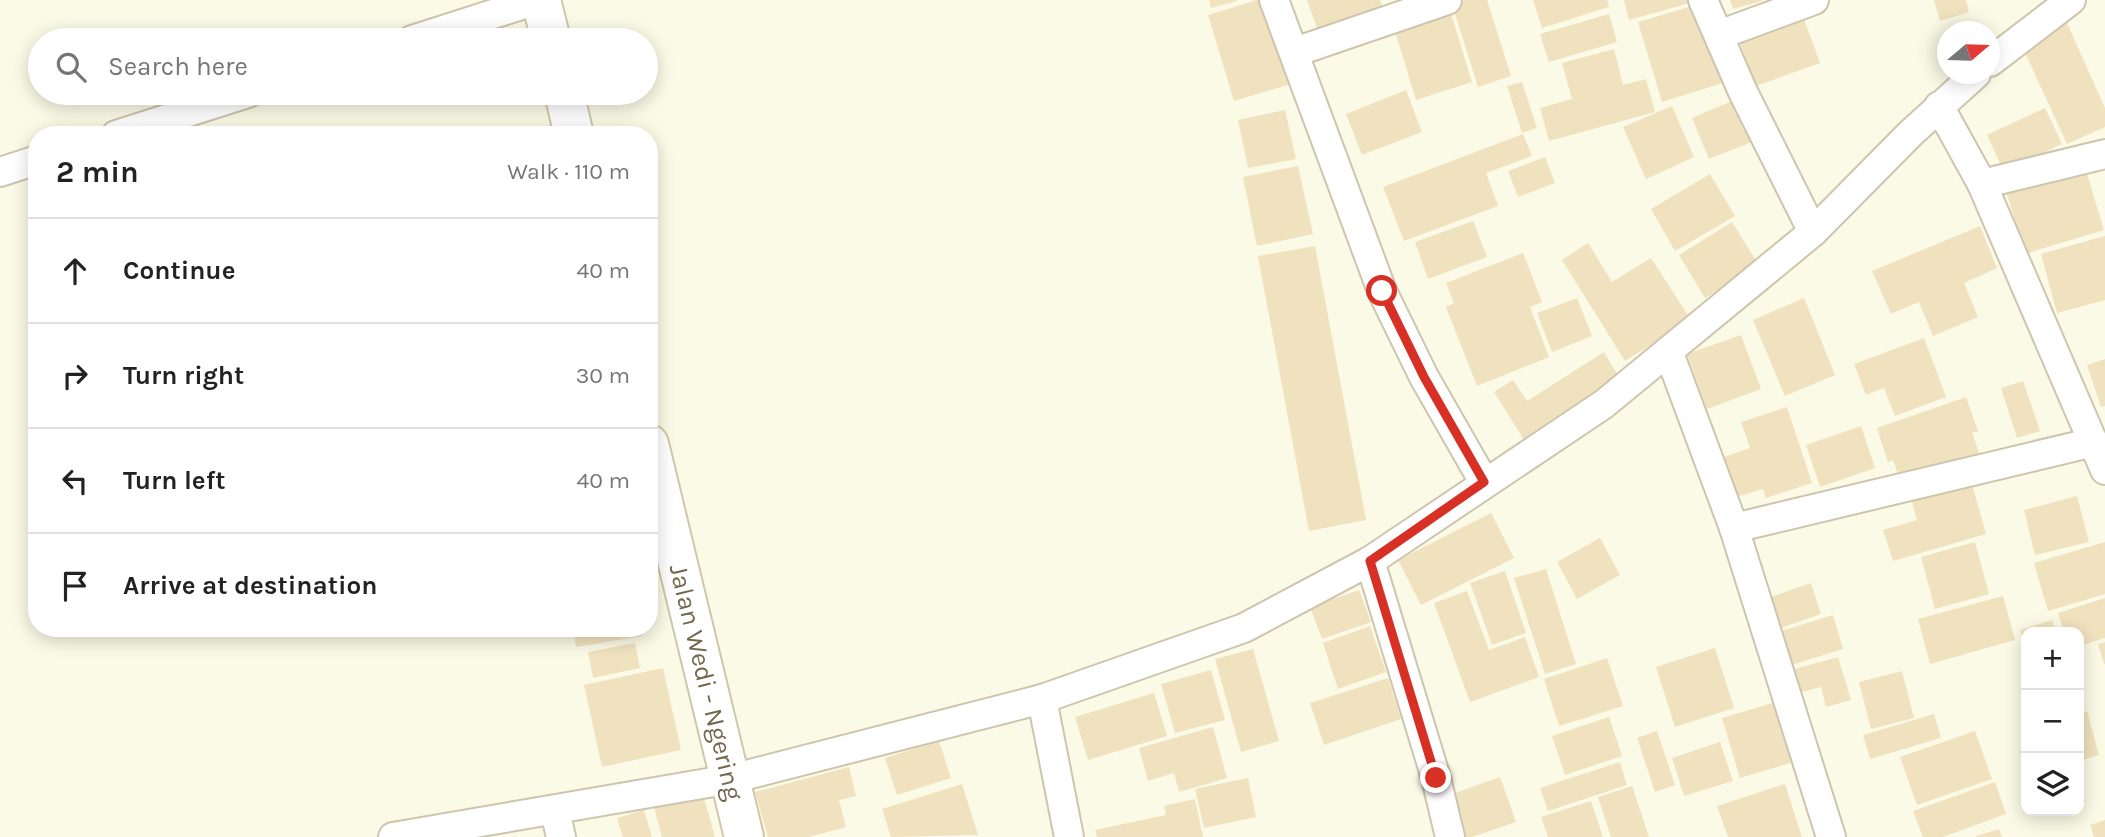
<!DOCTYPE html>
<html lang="en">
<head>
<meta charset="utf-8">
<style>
  body { margin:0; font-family:Karla,sans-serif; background:#f2f2f2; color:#222 }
  .controls { position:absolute; right:21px; bottom:21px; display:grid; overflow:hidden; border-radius:14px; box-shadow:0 4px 18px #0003 }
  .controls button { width:63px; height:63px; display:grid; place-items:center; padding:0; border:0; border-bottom:2px solid #e0e0e0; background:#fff; color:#222; font:35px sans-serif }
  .compass { position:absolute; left:1937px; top:21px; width:63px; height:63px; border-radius:50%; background:#fff; box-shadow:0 4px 18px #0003; rotate:71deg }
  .stop { position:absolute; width:21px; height:21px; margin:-16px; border:5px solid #d93025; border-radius:50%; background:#fff }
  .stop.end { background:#d93025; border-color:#fff; box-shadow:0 2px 7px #0008 }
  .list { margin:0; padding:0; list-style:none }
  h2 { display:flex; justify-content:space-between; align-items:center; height:91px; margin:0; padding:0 28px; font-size:30px }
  h2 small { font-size:23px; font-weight:400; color:#767676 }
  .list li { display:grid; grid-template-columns:46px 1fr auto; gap:21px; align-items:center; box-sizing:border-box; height:105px; padding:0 28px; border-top:2px solid #e0e0e0 }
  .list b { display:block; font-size:26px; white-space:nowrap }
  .list em { font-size:23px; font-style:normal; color:#767676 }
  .icon { flex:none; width:38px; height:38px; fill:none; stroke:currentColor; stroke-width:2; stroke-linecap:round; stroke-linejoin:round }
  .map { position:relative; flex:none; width:2105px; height:837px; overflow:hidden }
  .search { position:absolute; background:#fff; box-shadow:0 4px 18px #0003; left:28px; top:28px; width:630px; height:77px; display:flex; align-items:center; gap:18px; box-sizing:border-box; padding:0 24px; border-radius:38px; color:#767676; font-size:26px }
  .panel { position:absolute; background:#fff; box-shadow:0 4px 18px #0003; left:28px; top:126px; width:630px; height:511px; border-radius:28px }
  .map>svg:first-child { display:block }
  .building { fill:#f0e2bf }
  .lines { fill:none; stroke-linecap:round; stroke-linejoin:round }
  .minor-casing { stroke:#cdc5ad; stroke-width:32 }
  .secondary-casing { stroke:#d0c7aa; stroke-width:42 }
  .minor { stroke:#fff; stroke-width:28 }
  .secondary { stroke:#fff; stroke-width:38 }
  .route { stroke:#d93025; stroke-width:9 }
  .labels { text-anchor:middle; stroke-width:6; stroke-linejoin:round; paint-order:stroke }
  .street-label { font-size:26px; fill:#74674c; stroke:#fefded }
</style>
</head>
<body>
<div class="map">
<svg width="2105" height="837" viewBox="0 0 2105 837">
  <rect width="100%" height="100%" fill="#fbfae6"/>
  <!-- building -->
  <g class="building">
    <polygon points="1209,0 1236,0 1237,1 1211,8"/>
    <polygon points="1257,0 1265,0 1291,84 1234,101 1208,15"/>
    <polygon points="1307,0 1380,0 1384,12 1320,36"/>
    <polygon points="1466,0 1487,0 1511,76 1478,87 1452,4"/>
    <polygon points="1533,0 1607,0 1609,7 1542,28"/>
    <polygon points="1624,0 1697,0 1697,1 1629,20"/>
    <polygon points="1730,0 1761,0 1762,1 1733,9"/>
    <polygon points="1934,0 1966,0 1969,12 1940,21"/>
    <polygon points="1699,4 1723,83 1662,102 1638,22"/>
    <polygon points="1451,14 1472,82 1416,100 1395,31"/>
    <polygon points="1609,14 1617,42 1549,62 1540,34"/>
    <polygon points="1803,16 1820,63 1756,86 1739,40"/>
    <polygon points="2067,23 2105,108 2105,127 2067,144 2021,44"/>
    <polygon points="1614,49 1623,85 1646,79 1655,112 1549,141 1540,108 1572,99 1562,63"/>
    <polygon points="1522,82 1537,128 1522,133 1507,86"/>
    <polygon points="1406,90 1422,132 1362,155 1346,114"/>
    <polygon points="1734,100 1752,142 1709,159 1692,118"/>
    <polygon points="1672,106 1694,157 1646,179 1623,127"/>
    <polygon points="2045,108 2062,144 2004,172 1987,135"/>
    <polygon points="1285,110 1296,159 1248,168 1238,120"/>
    <polygon points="1523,134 1532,156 1486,173 1498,206 1404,241 1383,187"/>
    <polygon points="1545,157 1555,183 1518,197 1508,171"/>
    <polygon points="1298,166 1313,234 1257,246 1243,177"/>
    <polygon points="2085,167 2104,230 2025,254 2006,191"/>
    <polygon points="1710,174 1735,216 1675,251 1651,209"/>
    <polygon points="1473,221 1487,257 1428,279 1415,242"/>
    <polygon points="1732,222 1758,264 1705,298 1679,255"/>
    <polygon points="1980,226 1997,268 1964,283 1978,317 1933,336 1919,302 1891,314 1872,271"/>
    <polygon points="2105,236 2105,300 2057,313 2041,254"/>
    <polygon points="1588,243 1612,282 1651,258 1691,320 1625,361 1562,260"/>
    <polygon points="1315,246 1366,520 1309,531 1258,256"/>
    <polygon points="1523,253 1542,302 1530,307 1549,357 1477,386 1446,307 1454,303 1446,283"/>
    <polygon points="1577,298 1592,336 1552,352 1537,313"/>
    <polygon points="1804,298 1835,375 1785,396 1753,320"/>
    <polygon points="1741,335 1761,389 1707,409 1687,354"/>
    <polygon points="1924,338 1946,397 1895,416 1884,388 1866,395 1854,364"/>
    <polygon points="1604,352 1620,379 1524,440 1494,392 1513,380 1527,401"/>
    <polygon points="2105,359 2105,406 2101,407 2087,365"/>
    <polygon points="2023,381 2040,431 2017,438 2001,388"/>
    <polygon points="1966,397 1978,431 1972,433 1980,455 1901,482 1893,460 1888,462 1877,428"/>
    <polygon points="1787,407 1812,483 1766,498 1763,489 1737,497 1724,457 1750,448 1741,422"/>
    <polygon points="1861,426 1875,468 1820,487 1806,445"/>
    <polygon points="1971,481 1986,534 1893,561 1883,530 1917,520 1911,498"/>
    <polygon points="2077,496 2089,542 2035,555 2024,510"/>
    <polygon points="1491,513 1514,558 1421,605 1398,560"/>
    <polygon points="1600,538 1620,575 1577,599 1557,562"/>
    <polygon points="1975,542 1989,594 1935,609 1921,557"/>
    <polygon points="2105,542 2105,594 2048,611 2034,563"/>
    <polygon points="1546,569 1576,664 1545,674 1514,578"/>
    <polygon points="1505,571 1526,633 1492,645 1470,583"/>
    <polygon points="1811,583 1821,614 1778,629 1768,598"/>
    <polygon points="1359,590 1371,622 1322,639 1310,607"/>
    <polygon points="1467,591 1489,650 1525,637 1539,677 1470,702 1434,603"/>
    <polygon points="2003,596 2015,640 1930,664 1918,619"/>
    <polygon points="2105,598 2105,638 2079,646 2079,632 2064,632 2058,613"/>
    <polygon points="1833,615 1843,649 1785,667 1775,633"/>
    <polygon points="2052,620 2056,632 2026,632 2026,646 2020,630"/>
    <polygon points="1370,626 1386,672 1338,689 1323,643"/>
    <polygon points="573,628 641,628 642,636 576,647"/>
    <polygon points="2105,642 2105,664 2104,664 2098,644"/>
    <polygon points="635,643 640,668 593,678 588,652"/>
    <polygon points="1715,648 1734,708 1675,727 1656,667"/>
    <polygon points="1253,649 1279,741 1241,752 1215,659"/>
    <polygon points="1838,657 1851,700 1826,707 1821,687 1794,694 1787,671"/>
    <polygon points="1607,658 1623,706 1559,726 1544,679"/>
    <polygon points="663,668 681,750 602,767 584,685"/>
    <polygon points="1211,670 1225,720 1175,733 1161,684"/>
    <polygon points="1902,671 1914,718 1871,729 1859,682"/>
    <polygon points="1388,678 1401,719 1324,745 1310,703"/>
    <polygon points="1154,693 1167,736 1088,760 1075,717"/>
    <polygon points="1779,701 1797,761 1740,778 1722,718"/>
    <polygon points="2087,711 2099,755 2079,761 2079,714"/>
    <polygon points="1934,714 1941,738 1870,759 1863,735"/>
    <polygon points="1609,717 1622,756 1565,775 1552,736"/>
    <polygon points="1213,727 1227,778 1179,792 1174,773 1148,781 1139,748"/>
    <polygon points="1657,731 1675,785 1655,792 1637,738"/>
    <polygon points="1975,731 1992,779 1917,805 1900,757"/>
    <polygon points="939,741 951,778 897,795 885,758"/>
    <polygon points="1720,742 1733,781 1684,796 1672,758"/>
    <polygon points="1620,762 1627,785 1548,811 1540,788"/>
    <polygon points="849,767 856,796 839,800 846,827 809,837 768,837 755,792"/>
    <polygon points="1500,777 1516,822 1472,837 1458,837 1444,797"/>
    <polygon points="1248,778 1256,817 1204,828 1195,789"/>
    <polygon points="1995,782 2006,814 1943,837 1923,837 1913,811"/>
    <polygon points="962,784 978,835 891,837 882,809"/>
    <polygon points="1785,784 1802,837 1728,837 1717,806"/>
    <polygon points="1632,786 1649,837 1611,837 1598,797"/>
    <polygon points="702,791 715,837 662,837 653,804"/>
    <polygon points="1195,799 1203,837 1097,837 1095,830 1166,815 1164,806"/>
    <polygon points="1591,801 1603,837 1548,837 1541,817"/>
    <polygon points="644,810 652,837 623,837 617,818"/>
    <polygon points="2105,820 2105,837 2094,837 2090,825"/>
    <polygon points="1999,829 2002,837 1976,837 1976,836"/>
  </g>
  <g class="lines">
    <!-- minor casing -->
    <g class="minor-casing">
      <g id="minor">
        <polyline points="1274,0 1382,291 1424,377 1484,482"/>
        <polyline points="1703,0 1743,92 1813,232"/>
        <polyline points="1719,35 1814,0"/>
        <polyline points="412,40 537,0"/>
        <polyline points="1295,52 1447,0"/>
        <polyline points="1990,62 2071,0"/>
        <polyline points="1939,106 1982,184 2105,470"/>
        <polyline points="116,135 248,93"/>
        <polyline points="0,172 37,160"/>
        <polyline points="1982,184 2105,154"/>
        <polyline points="1669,353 1734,528 1831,837"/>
        <polyline points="1734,528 2094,442"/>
        <polyline points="1370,561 1436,778 1450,837"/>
        <polyline points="1042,699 1069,837"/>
        <polyline points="555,811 561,837"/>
        <polyline points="393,837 731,779 1042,699 1244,628 1370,561 1604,404 1813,232 1911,133 1976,74"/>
      </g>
    </g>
    <!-- secondary casing -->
    <g class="secondary-casing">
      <g id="secondary">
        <polyline points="541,0 551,40"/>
        <polyline points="564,93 574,135"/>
        <path id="s1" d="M649,444L744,837"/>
      </g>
    </g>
    <!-- minor -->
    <use href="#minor" class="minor"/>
    <!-- secondary -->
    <use href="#secondary" class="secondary"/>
  </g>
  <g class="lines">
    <!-- route -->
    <polyline class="route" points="1382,291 1424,377 1484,482 1370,561 1436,778"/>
  </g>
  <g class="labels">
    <!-- street labels -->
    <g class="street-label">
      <text dy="9" stroke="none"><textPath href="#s1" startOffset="245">Jalan Wedi - Ngering</textPath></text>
    </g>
  </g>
</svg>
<div class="controls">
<button>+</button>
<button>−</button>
<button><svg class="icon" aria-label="layers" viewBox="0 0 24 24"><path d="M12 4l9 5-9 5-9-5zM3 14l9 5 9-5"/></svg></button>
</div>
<svg class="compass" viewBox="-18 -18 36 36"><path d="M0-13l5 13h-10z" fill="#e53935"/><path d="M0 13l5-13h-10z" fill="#767676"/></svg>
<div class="stop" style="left:1382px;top:291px"></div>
<div class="stop end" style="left:1436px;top:778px"></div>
<div class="search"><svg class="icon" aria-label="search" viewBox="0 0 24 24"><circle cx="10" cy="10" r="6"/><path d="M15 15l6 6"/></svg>Search here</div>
<section class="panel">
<h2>2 min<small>Walk · 110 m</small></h2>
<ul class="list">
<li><svg class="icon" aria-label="ahead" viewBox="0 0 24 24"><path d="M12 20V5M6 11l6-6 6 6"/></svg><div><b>Continue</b></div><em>40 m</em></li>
<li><svg class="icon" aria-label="right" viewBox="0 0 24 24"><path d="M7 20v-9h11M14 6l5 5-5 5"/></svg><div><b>Turn right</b></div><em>30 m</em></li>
<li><svg class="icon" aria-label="left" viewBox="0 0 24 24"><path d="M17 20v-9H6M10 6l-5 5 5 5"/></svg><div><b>Turn left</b></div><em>40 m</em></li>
<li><svg class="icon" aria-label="arrive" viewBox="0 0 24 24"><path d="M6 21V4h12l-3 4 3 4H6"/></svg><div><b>Arrive at destination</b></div></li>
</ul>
</section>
</div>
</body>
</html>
